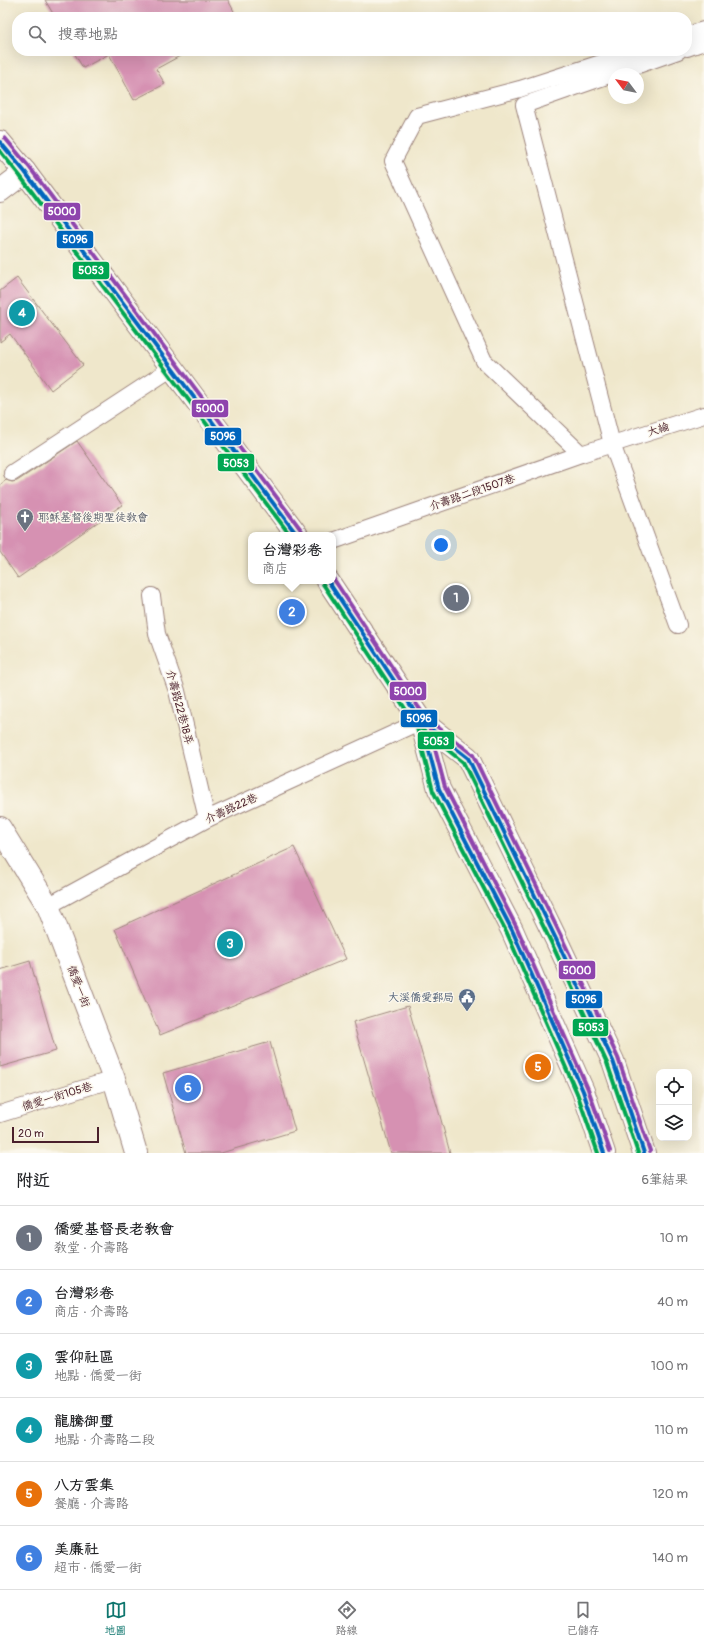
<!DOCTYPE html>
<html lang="zh-TW">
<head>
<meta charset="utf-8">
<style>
  body { margin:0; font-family:Pangolin,"LXGW WenKai TC",sans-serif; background:#f2f2f2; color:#202124 }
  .controls { position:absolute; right:12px; bottom:12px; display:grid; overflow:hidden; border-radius:8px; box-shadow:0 4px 16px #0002 }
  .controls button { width:36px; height:36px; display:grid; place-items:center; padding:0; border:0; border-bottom:1px solid #e0e0e0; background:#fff; color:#202124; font:20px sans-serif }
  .compass { position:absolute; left:608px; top:68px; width:36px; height:36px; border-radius:50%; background:#fff; box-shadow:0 4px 16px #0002; rotate:302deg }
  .scale { position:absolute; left:12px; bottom:10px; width:87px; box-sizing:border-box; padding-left:4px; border:2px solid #4a1f2b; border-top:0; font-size:11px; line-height:14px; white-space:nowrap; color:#4a1f2b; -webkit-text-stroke:3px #fbf7ec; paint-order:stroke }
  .you { position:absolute; left:441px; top:545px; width:14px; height:14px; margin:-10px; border:3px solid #fff; border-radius:50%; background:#1a73e8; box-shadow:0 0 0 6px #1a73e833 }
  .badge { display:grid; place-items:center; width:26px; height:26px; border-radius:50%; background:#0f766e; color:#fff; font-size:13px; font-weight:700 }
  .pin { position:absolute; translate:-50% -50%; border:2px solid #fff; box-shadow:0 1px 4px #0006 }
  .popup { position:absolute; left:248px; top:532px; width:88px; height:52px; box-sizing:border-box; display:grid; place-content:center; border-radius:8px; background:#fff; filter:drop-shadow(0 1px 3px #0005); font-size:13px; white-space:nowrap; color:#757577 }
  .popup b { font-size:15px; color:#202124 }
  .popup::after { content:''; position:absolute; left:50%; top:100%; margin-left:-8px; border:8px solid transparent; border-top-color:#fff }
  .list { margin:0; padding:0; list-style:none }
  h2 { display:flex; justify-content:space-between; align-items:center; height:52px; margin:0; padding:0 16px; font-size:17px }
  h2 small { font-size:13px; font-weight:400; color:#757577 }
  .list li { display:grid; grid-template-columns:26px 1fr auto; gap:12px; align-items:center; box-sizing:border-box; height:64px; padding:0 16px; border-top:1px solid #e0e0e0 }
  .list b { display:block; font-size:15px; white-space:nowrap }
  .list p { margin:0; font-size:13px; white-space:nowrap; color:#757577 }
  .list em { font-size:13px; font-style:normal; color:#757577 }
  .icon { flex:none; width:22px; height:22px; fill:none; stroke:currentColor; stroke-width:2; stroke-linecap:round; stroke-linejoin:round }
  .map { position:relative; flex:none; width:704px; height:1153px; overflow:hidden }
  .search { position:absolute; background:#fff; box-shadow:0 4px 16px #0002; left:12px; right:12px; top:12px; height:44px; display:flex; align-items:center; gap:10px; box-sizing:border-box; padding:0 14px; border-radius:16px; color:#757577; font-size:15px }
  .sheet { height:436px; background:#fff }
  nav { display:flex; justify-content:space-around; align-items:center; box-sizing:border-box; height:56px; border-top:1px solid #e0e0e0; background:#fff; font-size:11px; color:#757577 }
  nav a { display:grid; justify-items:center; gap:2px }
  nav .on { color:#0f766e }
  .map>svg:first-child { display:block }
  .building { fill:#d691b2 }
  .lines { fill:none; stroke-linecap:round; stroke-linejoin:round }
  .lane-casing { stroke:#9c837b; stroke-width:18 }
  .street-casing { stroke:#9c837b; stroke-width:24 }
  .secondary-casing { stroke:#9c837b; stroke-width:24 }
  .primary-casing { stroke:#9c837b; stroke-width:24 }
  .lane { stroke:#fff; stroke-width:16 }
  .street { stroke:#fff; stroke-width:22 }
  .secondary { stroke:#fff; stroke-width:22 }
  .primary { stroke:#fff; stroke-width:22 }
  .bus-1-casing { stroke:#fbf7ec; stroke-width:7 }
  .bus-2-casing { stroke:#fbf7ec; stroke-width:7 }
  .bus-3-casing { stroke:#fbf7ec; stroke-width:7 }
  .bus-1 { stroke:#0065bd; stroke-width:4 }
  .bus-2 { stroke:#00a651; stroke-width:4 }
  .bus-3 { stroke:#8e44ad; stroke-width:4 }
  .labels { text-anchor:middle; stroke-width:3; stroke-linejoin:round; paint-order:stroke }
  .street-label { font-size:11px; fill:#4a1f2b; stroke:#fbf7ec }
  .worship-label { font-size:11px; fill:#5b616d; stroke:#fbf7ec; text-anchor:start }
  .service-label { font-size:11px; fill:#4e5e75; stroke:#fbf7ec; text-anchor:end }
  .line-badge { stroke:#fbf7ec; stroke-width:1.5 }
  .badge-label { font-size:11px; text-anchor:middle; font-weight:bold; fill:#fff }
</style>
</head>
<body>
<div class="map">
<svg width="704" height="1153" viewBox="0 0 704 1153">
  <rect width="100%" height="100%" fill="#fbf7ec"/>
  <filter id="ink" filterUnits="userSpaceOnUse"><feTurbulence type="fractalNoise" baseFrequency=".025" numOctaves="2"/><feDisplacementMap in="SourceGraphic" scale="8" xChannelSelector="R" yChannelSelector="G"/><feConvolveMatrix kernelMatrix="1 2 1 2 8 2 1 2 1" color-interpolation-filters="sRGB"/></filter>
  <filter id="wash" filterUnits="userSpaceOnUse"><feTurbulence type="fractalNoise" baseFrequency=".012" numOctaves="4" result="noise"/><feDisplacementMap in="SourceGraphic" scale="16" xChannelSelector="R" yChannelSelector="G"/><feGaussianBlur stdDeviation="0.9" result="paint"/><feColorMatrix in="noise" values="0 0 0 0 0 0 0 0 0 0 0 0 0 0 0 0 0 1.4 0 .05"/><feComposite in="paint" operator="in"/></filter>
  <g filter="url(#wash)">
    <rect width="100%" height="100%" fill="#efe7cb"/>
    <g id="blocks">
      <!-- building -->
      <g class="building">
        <polygon points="45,0 228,0 237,17 55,17"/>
        <polygon points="73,51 189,51 156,69 165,84 134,100 109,54 83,68"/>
        <polygon points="17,278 83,365 51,390 10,334 0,342 0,291"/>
        <polygon points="77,441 122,505 18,578 0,552 0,485 6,480 12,482 17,481"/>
        <polygon points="294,847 346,959 160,1035 115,929"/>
        <polygon points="30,961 56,1051 0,1067 0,970"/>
        <polygon points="408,1006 440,1116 450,1153 391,1153 385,1132 353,1022"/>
        <polygon points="270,1042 295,1131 221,1153 186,1153 163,1073"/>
      </g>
    </g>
  </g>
  <g filter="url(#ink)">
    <use href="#blocks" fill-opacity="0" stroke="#9c837b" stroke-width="1"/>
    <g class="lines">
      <!-- lane casing -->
      <g class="lane-casing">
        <g id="lane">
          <polyline points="687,35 704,30"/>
          <polyline points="687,48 704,42"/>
          <polyline points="678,51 524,105 612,444 678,625"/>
          <polyline points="581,454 484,361 393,161 417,116 520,89 638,51"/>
          <polyline points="12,473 172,368"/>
          <polyline points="333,541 581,454 704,415"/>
          <polyline points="152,596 157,634 177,691 207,819"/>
          <polyline points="48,906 207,819 421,721"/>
          <polyline points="0,1114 114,1079"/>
        </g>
      </g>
      <!-- street casing -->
      <g class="street-casing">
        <polyline id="street" points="0,828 48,906 114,1079 136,1153"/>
      </g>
      <!-- secondary casing -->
      <g class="secondary-casing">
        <polyline id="secondary" points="0,191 25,172"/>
      </g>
      <!-- primary casing -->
      <g class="primary-casing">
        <g id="primary">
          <polyline points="0,142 25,172 297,535"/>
          <polyline points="328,581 421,721 439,789 512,930 583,1091 604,1153"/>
          <polyline points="421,721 468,758 556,939 613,1061 644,1153"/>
        </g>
      </g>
      <!-- lane -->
      <use href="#lane" class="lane"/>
      <!-- street -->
      <use href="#street" class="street"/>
      <!-- secondary -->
      <use href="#secondary" class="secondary"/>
      <!-- primary -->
      <use href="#primary" class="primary"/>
      <!-- bus-1 casing -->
      <g class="bus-1-casing">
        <g id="bus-1">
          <polyline points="0,142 25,172 297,535"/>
          <polyline points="328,581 421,721 468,758 556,939 613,1061 644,1153"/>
          <polyline points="414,712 421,721 439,789 512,930 583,1091 604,1153"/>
        </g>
      </g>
      <!-- bus-2 casing -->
      <g class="bus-2-casing">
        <g id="bus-2">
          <polyline points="0,151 20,176 290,535"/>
          <polyline points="323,584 416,725 463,762 551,942 607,1063 638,1153"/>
          <polyline points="409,716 416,724 433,791 507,933 577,1093 598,1153"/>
        </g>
      </g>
      <!-- bus-3 casing -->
      <g class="bus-3-casing">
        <g id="bus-3">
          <polyline points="5,138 30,168 302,531"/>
          <polyline points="333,578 425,717 473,755 561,936 618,1058 650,1151"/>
          <polyline points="419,708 427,719 445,787 517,928 588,1089 610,1151"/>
        </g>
      </g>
      <!-- bus-1 -->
      <use href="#bus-1" class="bus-1"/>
      <!-- bus-2 -->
      <use href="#bus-2" class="bus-2"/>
      <!-- bus-3 -->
      <use href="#bus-3" class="bus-3"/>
    </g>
  </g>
  <!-- icons -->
  <defs>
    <g id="church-pin" transform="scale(0.9)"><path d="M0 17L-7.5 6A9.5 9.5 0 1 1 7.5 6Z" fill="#6b7280" stroke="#fbf7ec"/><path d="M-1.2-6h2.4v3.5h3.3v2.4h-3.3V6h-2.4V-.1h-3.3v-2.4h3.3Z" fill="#fff"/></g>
    <g id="civic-pin" transform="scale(0.9)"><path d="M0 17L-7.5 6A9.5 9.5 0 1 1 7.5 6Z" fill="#5c6f8a" stroke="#fbf7ec"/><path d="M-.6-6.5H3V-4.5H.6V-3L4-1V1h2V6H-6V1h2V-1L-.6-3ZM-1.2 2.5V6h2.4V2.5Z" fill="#fff"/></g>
  </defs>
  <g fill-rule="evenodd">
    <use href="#church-pin" x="25" y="517"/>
    <use href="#civic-pin" x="467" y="997"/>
  </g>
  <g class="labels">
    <!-- street labels -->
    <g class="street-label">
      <text transform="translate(658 429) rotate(-18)" y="4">大綸</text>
      <text transform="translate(472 492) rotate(-19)" y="4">介壽路二段1507巷</text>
      <text transform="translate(180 707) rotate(75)" y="4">介壽路22巷18弄</text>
      <text transform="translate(231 808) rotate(-25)" y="4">介壽路22巷</text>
      <text transform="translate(79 986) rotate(69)" y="4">僑愛一街</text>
      <text transform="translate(57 1096) rotate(-17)" y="4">僑愛一街105巷</text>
    </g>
    <!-- worship labels -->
    <g class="worship-label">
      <text x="38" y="521">耶穌基督後期聖徒教會</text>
    </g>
    <!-- service labels -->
    <g class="service-label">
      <text x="454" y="1001">大溪僑愛郵局</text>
    </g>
  </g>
  <g class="line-badge">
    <rect x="43" y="202" width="38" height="19" rx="4" fill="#8e44ad"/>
    <rect x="56" y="230" width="38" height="19" rx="4" fill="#0065bd"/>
    <rect x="72" y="261" width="38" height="19" rx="4" fill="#00a651"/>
    <rect x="191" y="399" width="38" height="19" rx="4" fill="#8e44ad"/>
    <rect x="204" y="427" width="38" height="19" rx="4" fill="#0065bd"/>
    <rect x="217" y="453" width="38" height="19" rx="4" fill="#00a651"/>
    <rect x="389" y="681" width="38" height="20" rx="4" fill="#8e44ad"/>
    <rect x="400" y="709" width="38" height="19" rx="4" fill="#0065bd"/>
    <rect x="417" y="731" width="38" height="19" rx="4" fill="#00a651"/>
    <rect x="558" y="960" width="38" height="20" rx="4" fill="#8e44ad"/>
    <rect x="565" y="990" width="38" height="19" rx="4" fill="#0065bd"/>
    <rect x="572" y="1018" width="37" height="19" rx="4" fill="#00a651"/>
  </g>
  <g class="badge-label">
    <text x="62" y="215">5000</text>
    <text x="75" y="243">5096</text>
    <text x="91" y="274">5053</text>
    <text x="210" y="412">5000</text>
    <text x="223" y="440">5096</text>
    <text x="236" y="467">5053</text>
    <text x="408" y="695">5000</text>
    <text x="419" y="722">5096</text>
    <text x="436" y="745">5053</text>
    <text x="577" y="974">5000</text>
    <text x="584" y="1003">5096</text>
    <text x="591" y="1031">5053</text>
  </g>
</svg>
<div class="controls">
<button><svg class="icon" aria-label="locate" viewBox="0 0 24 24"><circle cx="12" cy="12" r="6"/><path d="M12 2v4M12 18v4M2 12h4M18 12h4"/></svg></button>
<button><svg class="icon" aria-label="layers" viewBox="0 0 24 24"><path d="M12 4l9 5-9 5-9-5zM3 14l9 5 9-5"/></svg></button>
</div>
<svg class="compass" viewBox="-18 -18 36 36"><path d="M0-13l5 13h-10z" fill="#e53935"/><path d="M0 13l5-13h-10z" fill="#757577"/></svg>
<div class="scale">20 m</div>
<div class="you"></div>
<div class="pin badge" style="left:456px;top:598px;background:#6b7280">1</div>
<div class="pin badge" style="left:292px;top:612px;background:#3f7fe0">2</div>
<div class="popup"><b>台灣彩卷</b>商店</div>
<div class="pin badge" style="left:230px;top:944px;background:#0f9aa8">3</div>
<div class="pin badge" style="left:22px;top:313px;background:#0f9aa8">4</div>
<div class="pin badge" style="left:538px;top:1067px;background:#e8710a">5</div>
<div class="pin badge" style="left:188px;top:1088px;background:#3f7fe0">6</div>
<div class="search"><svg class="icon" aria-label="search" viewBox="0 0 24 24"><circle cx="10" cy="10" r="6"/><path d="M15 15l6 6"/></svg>搜尋地點</div>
</div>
<section class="sheet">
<h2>附近<small>6筆結果</small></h2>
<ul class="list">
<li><span class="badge" style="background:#6b7280">1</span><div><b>僑愛基督長老教會</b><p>教堂 · 介壽路</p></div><em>10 m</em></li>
<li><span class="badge" style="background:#3f7fe0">2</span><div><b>台灣彩卷</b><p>商店 · 介壽路</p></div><em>40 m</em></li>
<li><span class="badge" style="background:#0f9aa8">3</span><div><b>雲仰社區</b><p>地點 · 僑愛一街</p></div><em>100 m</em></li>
<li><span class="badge" style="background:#0f9aa8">4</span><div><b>龍騰御璽</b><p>地點 · 介壽路二段</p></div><em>110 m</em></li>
<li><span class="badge" style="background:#e8710a">5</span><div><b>八方雲集</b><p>餐廳 · 介壽路</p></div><em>120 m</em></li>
<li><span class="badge" style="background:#3f7fe0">6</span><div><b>美廉社</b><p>超市 · 僑愛一街</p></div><em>140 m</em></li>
</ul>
</section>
<nav>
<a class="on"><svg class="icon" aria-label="map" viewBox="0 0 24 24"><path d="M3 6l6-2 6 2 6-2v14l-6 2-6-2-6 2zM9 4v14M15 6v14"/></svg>地圖</a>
<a><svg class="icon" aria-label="directions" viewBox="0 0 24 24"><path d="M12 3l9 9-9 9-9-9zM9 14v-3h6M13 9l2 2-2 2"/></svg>路線</a>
<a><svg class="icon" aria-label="saved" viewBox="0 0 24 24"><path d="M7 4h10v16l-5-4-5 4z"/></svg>已儲存</a>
</nav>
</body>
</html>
